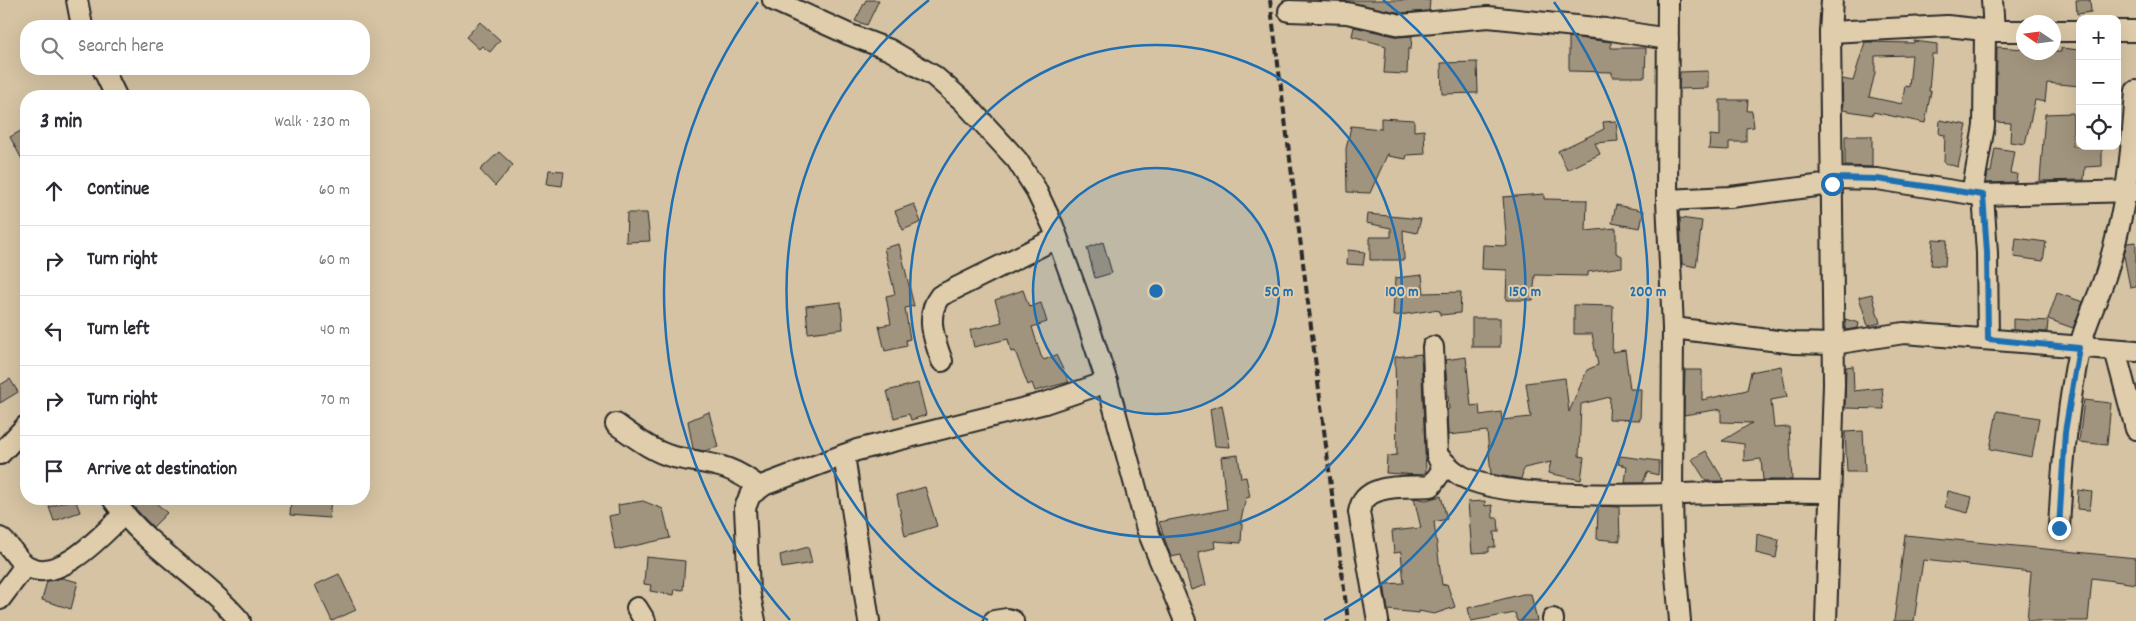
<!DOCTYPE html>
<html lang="en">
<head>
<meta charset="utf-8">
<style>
  body { margin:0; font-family:Dekko,sans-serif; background:#f7f7f7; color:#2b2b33 }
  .controls { position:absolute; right:15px; top:15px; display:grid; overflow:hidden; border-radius:10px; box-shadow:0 5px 20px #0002 }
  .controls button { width:45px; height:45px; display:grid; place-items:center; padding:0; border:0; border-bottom:1px solid #e1e1e2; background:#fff; color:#2b2b33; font:25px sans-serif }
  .compass { position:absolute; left:2016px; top:15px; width:45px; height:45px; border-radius:50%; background:#fff; box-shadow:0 5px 20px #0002; rotate:283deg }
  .stop { position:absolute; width:15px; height:15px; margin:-11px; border:4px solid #1f6fb2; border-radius:50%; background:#fff }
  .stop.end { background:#1f6fb2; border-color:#fff; box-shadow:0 1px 5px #0008 }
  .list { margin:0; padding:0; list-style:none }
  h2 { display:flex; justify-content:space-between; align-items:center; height:65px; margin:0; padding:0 20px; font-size:21px }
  h2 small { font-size:16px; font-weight:400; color:#7c7c81 }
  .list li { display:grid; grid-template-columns:32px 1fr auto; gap:15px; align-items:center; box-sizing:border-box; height:70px; padding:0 20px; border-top:1px solid #e1e1e2 }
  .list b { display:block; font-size:19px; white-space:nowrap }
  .list em { font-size:16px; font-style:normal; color:#7c7c81 }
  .icon { flex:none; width:28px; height:28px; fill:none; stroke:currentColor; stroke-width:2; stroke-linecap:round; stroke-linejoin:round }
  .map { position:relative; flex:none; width:2136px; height:621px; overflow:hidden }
  .search { position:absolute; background:#fff; box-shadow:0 5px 20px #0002; left:20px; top:20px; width:350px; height:55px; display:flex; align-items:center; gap:12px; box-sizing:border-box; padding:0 18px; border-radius:20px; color:#7c7c81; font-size:19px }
  .panel { position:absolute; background:#fff; box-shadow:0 5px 20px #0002; left:20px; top:90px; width:350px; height:415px; border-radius:20px }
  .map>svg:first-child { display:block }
  .building { fill:#a1947e; stroke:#2b2b2b; fill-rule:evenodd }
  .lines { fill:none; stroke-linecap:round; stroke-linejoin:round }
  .minor-casing { stroke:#2b2b2b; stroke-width:24 }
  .minor { stroke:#e0cdab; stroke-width:20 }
  .rail { stroke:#2b2b2b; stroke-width:4; stroke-dasharray:8 4; stroke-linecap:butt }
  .route { stroke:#1f6fb2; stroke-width:6 }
  .ring { fill:none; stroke:#1f6fb2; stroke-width:2.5 }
  .centre { fill:#1f6fb2; stroke:#e0cdab; stroke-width:2.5 }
  .ring-label { font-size:15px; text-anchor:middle; font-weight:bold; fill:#1f6fb2; stroke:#e0cdab; stroke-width:4; stroke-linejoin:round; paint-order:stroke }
</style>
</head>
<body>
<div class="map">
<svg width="2136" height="621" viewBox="0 0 2136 621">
  <rect width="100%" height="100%" fill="#d5c3a3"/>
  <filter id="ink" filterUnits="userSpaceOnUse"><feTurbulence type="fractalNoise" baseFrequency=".02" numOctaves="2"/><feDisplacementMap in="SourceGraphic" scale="10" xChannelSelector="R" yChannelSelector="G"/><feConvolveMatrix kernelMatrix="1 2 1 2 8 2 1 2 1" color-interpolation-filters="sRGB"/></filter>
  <g filter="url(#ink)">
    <!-- building -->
    <g class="building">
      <polygon points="866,0 879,0 867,25 855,21"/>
      <polygon points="1335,0 1430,0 1429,11 1402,13"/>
      <polygon points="2076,0 2090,0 2091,12 2077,14"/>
      <polygon points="480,22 500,40 490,52 482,46 479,49 466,37"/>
      <polygon points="1354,27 1399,37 1412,36 1411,49 1408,49 1407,74 1384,73 1386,46 1352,36"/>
      <polygon points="1569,37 1611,42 1611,48 1646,48 1645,77 1612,77 1612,72 1569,71"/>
      <path d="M1914,41L1937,44V54H1932L1929,91H1931L1925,123L1873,112V115L1843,110L1842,79L1853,81L1865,42L1914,43ZM1912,55L1909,87L1905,86L1902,104L1869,97L1875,73V56Z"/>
      <polygon points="1997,47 2024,49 2024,52 2061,52 2061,48 2080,50 2080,86 2047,83 2045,102 2035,100 2025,144 2010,142 2011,123 1996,122"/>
      <polygon points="1477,62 1478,93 1442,94 1441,63"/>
      <polygon points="1708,71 1708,88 1679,89 1680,72"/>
      <polygon points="1720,100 1748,100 1747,111 1752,111 1754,127 1746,128 1746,142 1729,142 1729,150 1709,149 1710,135 1720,136"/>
      <polygon points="2073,113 2073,146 2102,146 2102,166 2085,167 2084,180 2040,181 2045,114"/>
      <polygon points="1381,118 1414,120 1414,131 1424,130 1425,154 1407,155 1406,159 1388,156 1388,153 1370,193 1347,192 1346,149 1351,126 1381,129"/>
      <polygon points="1940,120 1967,125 1958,167 1944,163 1945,135 1939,134"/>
      <polygon points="1616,121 1618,141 1595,143 1600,154 1567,170 1558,151 1604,129 1603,122"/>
      <polygon points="26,128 26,167 10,137"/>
      <polygon points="1845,136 1872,136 1872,167 1845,166"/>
      <polygon points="1995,148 2014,151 2010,173 2017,174 2016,182 1986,183 1988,172 1991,172"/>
      <polygon points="499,152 513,165 495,186 480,170"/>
      <polygon points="549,170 564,171 562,186 547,184"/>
      <polygon points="1544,194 1544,199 1587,200 1586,231 1616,228 1616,253 1622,256 1622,267 1588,272 1588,276 1535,275 1533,300 1506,300 1507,270 1482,269 1483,245 1507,246 1503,197"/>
      <polygon points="914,204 921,222 903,230 895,211"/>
      <polygon points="1616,205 1644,211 1640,228 1612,223"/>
      <polygon points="627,213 647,213 650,241 626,242"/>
      <polygon points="1367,214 1421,219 1417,233 1403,230 1404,260 1370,260 1370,237 1391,237 1391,228 1366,223"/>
      <polygon points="1680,218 1702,221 1696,267 1682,264"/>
      <polygon points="2016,238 2046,242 2043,261 2014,257"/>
      <polygon points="1933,239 1947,240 1945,266 1931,265"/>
      <polygon points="1103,242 1112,273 1095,278 1087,248"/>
      <polygon points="2136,242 2136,286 2130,287 2124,256 2127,243"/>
      <polygon points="899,244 914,306 905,308 910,339 906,340 907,346 885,351 879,326 891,324 886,296 895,294 884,248"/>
      <polygon points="1348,250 1365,252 1363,265 1347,264"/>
      <polygon points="1422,275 1424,293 1461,292 1460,313 1440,315 1440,311 1433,310 1393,316 1395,278"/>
      <polygon points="1023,290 1029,307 1041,303 1047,322 1032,327 1041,356 1044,360 1056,355 1069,382 1035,391 1032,383 1028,385 1015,351 1011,352 1008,339 974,347 970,330 1002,322 995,300"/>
      <polygon points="2057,293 2083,302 2073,328 2048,319"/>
      <polygon points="1872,294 1880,323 1868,326 1859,297"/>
      <polygon points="841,302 843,329 808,333 806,306"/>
      <polygon points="1574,305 1613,306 1612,352 1625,350 1630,389 1641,389 1640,420 1609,419 1610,397 1581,404 1579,456 1584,457 1581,480 1548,473 1551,462 1524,468 1521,479 1491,474 1487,431 1448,435 1447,410 1449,409 1445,360 1466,357 1471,406 1479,405 1480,415 1501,412 1502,420 1531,417 1526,383 1565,378 1569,412 1587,370 1598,365 1592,334 1574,334"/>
      <rect x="1472" y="318" width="28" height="29"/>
      <polygon points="1845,319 1859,323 1858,328 1845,330"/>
      <polygon points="2013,319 2048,321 2047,332 2013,330"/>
      <polygon points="1421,354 1426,472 1421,475 1386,473 1387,456 1397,455 1395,357"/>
      <polygon points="1781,366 1787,397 1771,400 1774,428 1789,427 1792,480 1763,480 1761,459 1744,461 1744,444 1722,441 1752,423 1721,422 1721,409 1684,415 1685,370 1702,370 1702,400 1747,390 1751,372"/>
      <polygon points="1853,366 1854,391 1882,388 1884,409 1845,408 1846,367"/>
      <polygon points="10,379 18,392 0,403 0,385"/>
      <polygon points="918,383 926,415 911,420 909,414 894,418 887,391"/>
      <polygon points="2084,400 2111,403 2107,445 2079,442"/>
      <polygon points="1222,405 1230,447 1215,446 1210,409"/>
      <polygon points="1997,411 2039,418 2032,457 1990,449"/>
      <polygon points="709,412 718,447 704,451 693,449 688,421"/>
      <polygon points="1863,431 1865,472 1847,472 1845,432"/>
      <polygon points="1706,451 1724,481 1706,481 1692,459"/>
      <polygon points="1238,455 1241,478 1246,477 1250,497 1246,498 1240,524 1242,524 1241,543 1214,541 1215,548 1198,552 1206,585 1191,590 1181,555 1171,557 1159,522 1227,509 1221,457"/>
      <polygon points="1620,456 1659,461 1658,475 1647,472 1643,483 1625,483 1627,466 1618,464"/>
      <polygon points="925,487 937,526 905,536 897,495"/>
      <polygon points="2078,490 2092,492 2090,510 2077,509"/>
      <polygon points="1948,491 1972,497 1968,513 1945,507"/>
      <polygon points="1441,496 1447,519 1434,522 1442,585 1447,584 1455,607 1434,614 1419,611 1419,613 1388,610 1384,584 1404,583 1401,552 1394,553 1392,531 1421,528 1414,498 1426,500"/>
      <polygon points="75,499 80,512 54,521 49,507"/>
      <polygon points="138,499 152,499 167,513 153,527 132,505"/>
      <polygon points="291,499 331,499 329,518 290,515"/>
      <polygon points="643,501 663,509 670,538 615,550 609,516 619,514 618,505"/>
      <polygon points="1485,501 1485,506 1492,505 1493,518 1498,518 1499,532 1494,532 1495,547 1489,547 1489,552 1472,553 1468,502"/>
      <polygon points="1598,506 1619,507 1620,541 1597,539"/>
      <polygon points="1757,534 1779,540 1776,558 1756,553"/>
      <polygon points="1905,535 2136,558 2136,584 2092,578 2088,621 2027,621 2031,572 1923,560 1914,621 1894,621"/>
      <polygon points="808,547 812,563 782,568 780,555"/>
      <polygon points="646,557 685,561 683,590 675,589 674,595 650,591 651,585 644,584"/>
      <polygon points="339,574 356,610 332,621 315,585"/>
      <polygon points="62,578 78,582 71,609 42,600 47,581"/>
      <polygon points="1523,594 1531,594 1537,621 1517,621 1515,613 1471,621 1468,608"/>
    </g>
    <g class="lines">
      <!-- minor casing -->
      <g class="minor-casing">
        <g id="minor">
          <polyline points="77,0 82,26"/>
          <polyline points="773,0 848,34 890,50 934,76 963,101 1017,160 1035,188 1053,226 1084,312 1107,382 1147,529 1185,621"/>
          <polyline points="1668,0 1667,200 1673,328 1672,494 1673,542 1680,621"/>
          <polyline points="1992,0 1994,31"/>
          <polyline points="1289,11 1347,13 1401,25 1488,17 1605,29 1668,39"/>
          <polyline points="2054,31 2080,31"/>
          <polyline points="2117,31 2136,31"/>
          <polyline points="1830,32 1947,26 1994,31 2024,31"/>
          <polyline points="103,69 116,96"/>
          <polyline points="1833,178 1877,179 1979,195 2136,191"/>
          <polyline points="1972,194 1984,126 1985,30"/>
          <polyline points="1983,195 1987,253 1988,339"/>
          <polyline points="1667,200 1730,197 1832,184"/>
          <polyline points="1673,328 1794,343 1833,344 1904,333 2136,351"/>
          <polyline points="2115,350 2136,429"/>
          <path d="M942,361C934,340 925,315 940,296L1057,238"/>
          <path d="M616,424C633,436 653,452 674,457C710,465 728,462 760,488"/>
          <polyline points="0,454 26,426"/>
          <polyline points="844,455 869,621"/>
          <path d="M1437,455C1448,466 1456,475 1470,480C1503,492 1541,493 1575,494C1660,497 1745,490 1830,492"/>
          <path d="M113,499C146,548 202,576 240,621"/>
          <path d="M2059,528C2062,468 2067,409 2079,350C2085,323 2099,297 2107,271C2126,212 2132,152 2136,91"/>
          <path d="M0,538C11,545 16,560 27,566C58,585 103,534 123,515"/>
          <polyline points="0,599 25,566"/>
          <polyline points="637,608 645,621"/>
          <polyline points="755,621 749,591 745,508 750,495 764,485 857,450 1045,403 1107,382"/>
          <polyline points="994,621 1007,619 1013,621"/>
          <path d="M1378,621L1359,512C1364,481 1407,488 1431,486L1443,469L1437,455L1433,347"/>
          <polyline points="1553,621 1553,619"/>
          <polyline points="1826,621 1834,384 1830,32 1832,0"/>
        </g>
      </g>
      <!-- minor -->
      <use href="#minor" class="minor"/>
      <!-- rail -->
      <polyline class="rail" points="1270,0 1348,621"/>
    </g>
  </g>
  <g class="lines" filter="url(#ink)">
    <!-- route -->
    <polyline class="route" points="1832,184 1833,178 1877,179 1983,195 1987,252 1988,339 2079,348 2065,432 2059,528"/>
  </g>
  <!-- distance rings -->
  <circle cx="1156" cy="291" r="123" fill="#1f6fb2" fill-opacity=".12"/>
  <g class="ring">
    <circle cx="1156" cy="291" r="123"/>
    <circle cx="1156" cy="291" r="246"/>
    <path d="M988 620A369 369 0 0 1 929 0M1383 0A369 369 0 0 1 1324 620"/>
    <path d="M790 620A492 492 0 0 1 758 2M1554 2A492 492 0 0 1 1522 620"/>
  </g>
  <circle cx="1156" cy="291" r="8" class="centre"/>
  <g class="ring-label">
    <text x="1279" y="296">50 m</text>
    <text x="1402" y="296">100 m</text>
    <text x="1525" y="296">150 m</text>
    <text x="1648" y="296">200 m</text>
  </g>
</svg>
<div class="controls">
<button>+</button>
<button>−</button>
<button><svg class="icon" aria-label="locate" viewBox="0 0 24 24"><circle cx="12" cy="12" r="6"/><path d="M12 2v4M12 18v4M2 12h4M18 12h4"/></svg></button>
</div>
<svg class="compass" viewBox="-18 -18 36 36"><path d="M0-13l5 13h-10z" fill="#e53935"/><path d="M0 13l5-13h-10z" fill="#7c7c81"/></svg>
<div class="stop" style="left:1832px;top:184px"></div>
<div class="stop end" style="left:2059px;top:528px"></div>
<div class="search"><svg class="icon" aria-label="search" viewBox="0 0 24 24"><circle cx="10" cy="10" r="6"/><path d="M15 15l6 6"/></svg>Search here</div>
<section class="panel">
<h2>3 min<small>Walk · 230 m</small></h2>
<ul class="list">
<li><svg class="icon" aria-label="ahead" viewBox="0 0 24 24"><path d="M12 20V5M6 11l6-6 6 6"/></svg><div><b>Continue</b></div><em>60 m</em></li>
<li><svg class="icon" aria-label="right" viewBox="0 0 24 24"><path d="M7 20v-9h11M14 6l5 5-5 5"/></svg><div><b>Turn right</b></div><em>60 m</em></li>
<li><svg class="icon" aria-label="left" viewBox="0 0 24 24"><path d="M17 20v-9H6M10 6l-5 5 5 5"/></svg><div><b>Turn left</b></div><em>40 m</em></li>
<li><svg class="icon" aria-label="right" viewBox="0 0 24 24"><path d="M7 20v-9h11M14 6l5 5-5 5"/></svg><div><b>Turn right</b></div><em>70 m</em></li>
<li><svg class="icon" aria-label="arrive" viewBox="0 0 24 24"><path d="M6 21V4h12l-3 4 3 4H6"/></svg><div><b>Arrive at destination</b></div></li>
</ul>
</section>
</div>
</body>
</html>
